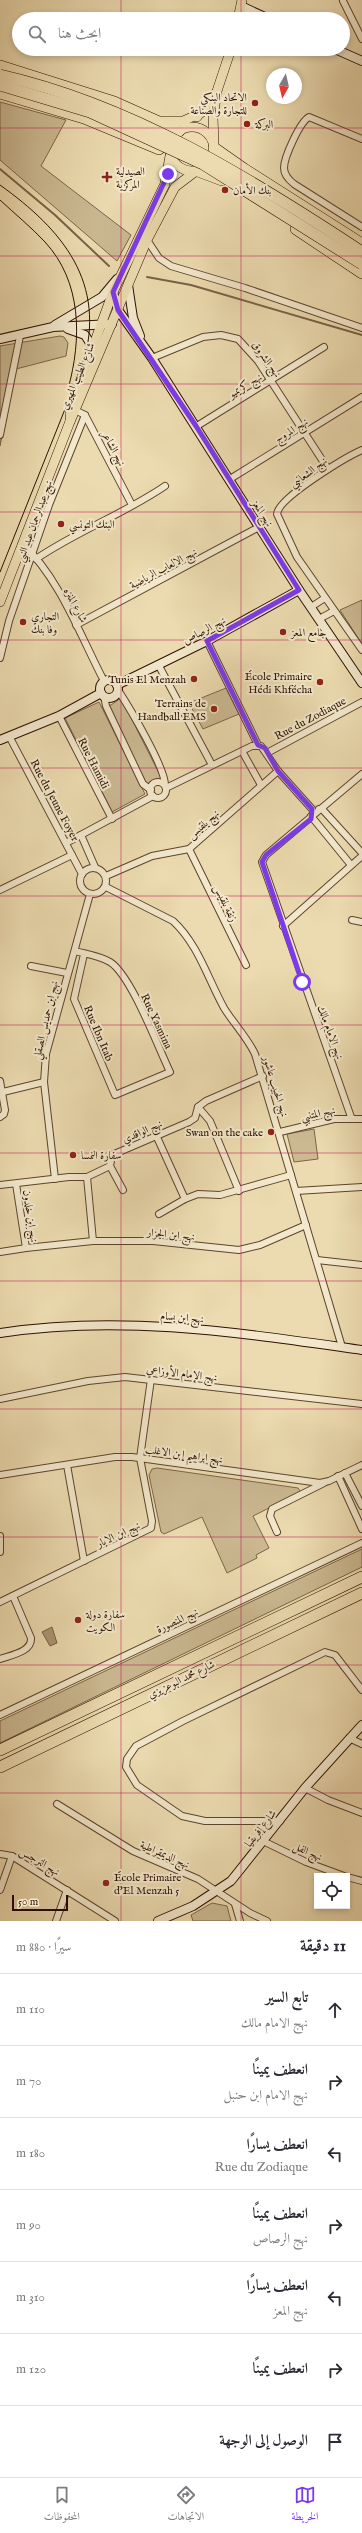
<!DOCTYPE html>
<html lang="ar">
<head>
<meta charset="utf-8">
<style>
  body { margin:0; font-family:"IM FELL English",Amiri,serif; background:#f7f7f7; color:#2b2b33; direction:rtl }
  .controls { position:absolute; right:12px; bottom:12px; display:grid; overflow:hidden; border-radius:0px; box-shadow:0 2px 6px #0003 }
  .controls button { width:36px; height:36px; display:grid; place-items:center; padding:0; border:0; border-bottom:1px solid #e1e1e2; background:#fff; color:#2b2b33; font:20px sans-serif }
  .compass { position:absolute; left:266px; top:68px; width:36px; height:36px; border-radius:50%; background:#fff; box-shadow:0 2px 6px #0003; rotate:188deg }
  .scale { position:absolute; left:12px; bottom:10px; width:56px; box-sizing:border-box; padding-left:4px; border:2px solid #2c1100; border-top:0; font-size:11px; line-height:14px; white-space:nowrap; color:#2c1100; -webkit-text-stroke:3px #f3e8cc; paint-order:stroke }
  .stop { position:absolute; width:12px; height:12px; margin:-9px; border:3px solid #7c3aed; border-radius:50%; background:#fff }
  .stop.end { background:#7c3aed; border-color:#fff; box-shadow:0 1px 4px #0008 }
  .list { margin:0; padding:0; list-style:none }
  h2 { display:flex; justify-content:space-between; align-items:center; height:52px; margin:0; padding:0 16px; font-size:17px }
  h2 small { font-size:13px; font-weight:400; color:#7c7c81 }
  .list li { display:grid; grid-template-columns:26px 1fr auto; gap:12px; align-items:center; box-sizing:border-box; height:72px; padding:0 16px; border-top:1px solid #e1e1e2 }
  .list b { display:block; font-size:15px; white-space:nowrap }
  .list p { margin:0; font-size:13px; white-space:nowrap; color:#7c7c81 }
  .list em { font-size:13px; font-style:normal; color:#7c7c81 }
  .icon { flex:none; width:22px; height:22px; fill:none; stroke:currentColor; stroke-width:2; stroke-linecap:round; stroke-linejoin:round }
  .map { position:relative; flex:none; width:362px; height:1921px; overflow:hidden; direction:ltr }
  .search { position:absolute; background:#fff; box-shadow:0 2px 6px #0003; left:12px; right:12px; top:12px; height:44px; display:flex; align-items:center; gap:10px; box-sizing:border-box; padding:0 14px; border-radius:22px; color:#7c7c81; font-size:15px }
  .sheet { height:556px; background:#fff }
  nav { display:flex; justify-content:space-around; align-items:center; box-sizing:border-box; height:56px; border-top:1px solid #e1e1e2; background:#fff; font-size:11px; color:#7c7c81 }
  nav a { display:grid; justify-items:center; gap:2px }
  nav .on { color:#7c3aed }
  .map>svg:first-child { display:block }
  .green { fill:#cbb992; stroke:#7c6549 }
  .water { fill:#ab9674; stroke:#786146 }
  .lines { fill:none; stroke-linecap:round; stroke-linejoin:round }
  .stream { stroke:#786146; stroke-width:2 }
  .street-casing { stroke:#5c442c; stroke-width:8 }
  .secondary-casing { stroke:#2c1100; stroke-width:10 }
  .primary-casing { stroke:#2c1100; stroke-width:10 }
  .highway-casing { stroke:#2c1100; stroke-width:12 }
  .street { stroke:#f3e8cc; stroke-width:6 }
  .secondary { stroke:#f3e8cc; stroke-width:8 }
  .primary { stroke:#ecdbb0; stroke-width:9 }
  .highway { stroke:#ecdbb0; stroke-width:11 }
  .tram { stroke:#2c1100; stroke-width:1 }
  .highway-bridge-casing { stroke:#2c1100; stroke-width:12; stroke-linecap:butt }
  .highway-bridge { stroke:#ecdbb0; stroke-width:11 }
  .route { stroke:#7c3aed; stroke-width:5 }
  .grid { fill:none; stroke:#c2185b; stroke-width:1; stroke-opacity:0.55 }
  .poi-dot { fill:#8f2418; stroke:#f3e8cc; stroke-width:1.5 }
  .labels { text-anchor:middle; stroke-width:4; stroke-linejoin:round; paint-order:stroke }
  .poi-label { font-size:11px; fill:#2c1100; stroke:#f3e8cc; text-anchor:start }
  .street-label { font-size:11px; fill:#2c1100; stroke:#f3e8cc }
</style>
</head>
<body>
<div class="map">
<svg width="362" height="1921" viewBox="0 0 362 1921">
  <rect width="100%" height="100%" fill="#ecdbb0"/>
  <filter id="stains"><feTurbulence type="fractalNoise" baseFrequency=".005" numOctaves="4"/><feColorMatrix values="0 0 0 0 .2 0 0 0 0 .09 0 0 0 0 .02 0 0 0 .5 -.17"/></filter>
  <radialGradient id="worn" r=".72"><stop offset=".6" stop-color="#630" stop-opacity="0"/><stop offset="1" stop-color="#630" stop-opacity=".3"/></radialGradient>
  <!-- green -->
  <g class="green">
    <polygon points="0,102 66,120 41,166 131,235 117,261 0,160"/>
    <polygon points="60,336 64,337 68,343 66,356 16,369 0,446 0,346"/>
    <polygon points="362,600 362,644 340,610"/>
    <polygon points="226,688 239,714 203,729 189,703"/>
    <polygon points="121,698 163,781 157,780 148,787 106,705 111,705"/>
    <polygon points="99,702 145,794 112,812 65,718"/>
    <polygon points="314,1129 318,1159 294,1162 287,1134"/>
    <polygon points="157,1468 298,1488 301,1492 253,1516 269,1548 256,1555 257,1558 227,1573 202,1517 164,1534 161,1532 149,1475 152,1469"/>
    <polygon points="362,1549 362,1567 0,1743 0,1721"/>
    <polygon points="212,1903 227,1906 231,1921 193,1921 191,1915"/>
  </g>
  <!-- water -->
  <polygon class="water" points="52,1627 57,1643 50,1646 42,1632"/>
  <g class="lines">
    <!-- stream -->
    <g class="stream">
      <polyline points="0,169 55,215 109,266"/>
      <polyline points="147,277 191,285 362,335"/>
    </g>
    <!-- street casing -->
    <g class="street-casing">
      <g id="street">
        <polyline points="343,1 362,39"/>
        <path d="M362,139L309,117C300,122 284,157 284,168C284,175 289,180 294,184L362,227"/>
        <polyline points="147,240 159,258 171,266 245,288 362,328"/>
        <polyline points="152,358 203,337 221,335 238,339 258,361 328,469"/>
        <polyline points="73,409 85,415 132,505"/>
        <polyline points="197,426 324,347"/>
        <polyline points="0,435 20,336"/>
        <path d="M362,450C346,457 278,498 277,514L297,557L362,650"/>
        <polyline points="230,479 362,397"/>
        <path d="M22,543C60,579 80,635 104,681"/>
        <path d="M36,559C77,531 124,514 165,486"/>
        <polyline points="311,607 325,598"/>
        <polyline points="319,619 334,611"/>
        <polyline points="76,625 259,527"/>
        <polyline points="207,641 258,745"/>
        <polyline points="0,658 9,621 49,505 85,415"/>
        <polyline points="159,666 212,765"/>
        <path d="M118,690C129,707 165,767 165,785"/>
        <polyline points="104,696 106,706 143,784 151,790"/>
        <polyline points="59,716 112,819"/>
        <polyline points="9,736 82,874"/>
        <polyline points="242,751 261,785"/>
        <polyline points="267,753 362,702"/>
        <circle cx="158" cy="790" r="8"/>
        <polyline points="166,788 252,746 261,746 278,771 312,809"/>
        <polyline points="319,809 322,809 362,853"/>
        <polyline points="311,816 351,865"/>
        <polyline points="81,835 95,867"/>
        <polyline points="66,843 153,796"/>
        <polyline points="189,849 246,965"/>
        <circle cx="93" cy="881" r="13"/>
        <polyline points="106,876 152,856 189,849 278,771"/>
        <path d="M106,887L173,921C198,944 208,979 224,1008C234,1024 247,1037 255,1054L342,1347"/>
        <polyline points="0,890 72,855"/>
        <polyline points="352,920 362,922"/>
        <polyline points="283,926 362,856"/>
        <path d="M75,951C86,954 100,956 110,962C131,975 158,1047 170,1072L115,1095L74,999L84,954"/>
        <polyline points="31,966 67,973"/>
        <polyline points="0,1081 5,1110 4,1114 0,1117"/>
        <polyline points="3,1092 44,1082"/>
        <polyline points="198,1107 210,1121 239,1191"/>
        <polyline points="351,1117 262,862 266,855 362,774"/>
        <polyline points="280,1132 334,1119 362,1119"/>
        <polyline points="156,1135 185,1199"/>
        <polyline points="110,1166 123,1190"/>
        <polyline points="87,1177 93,1241 153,1241 239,1250 260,1245 306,1225"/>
        <polyline points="55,1179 44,1082 46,1054 90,894"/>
        <polyline points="0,1185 69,1177 87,1177 110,1166 112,1155 189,1122 195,1118 198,1107 206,1101 263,1076"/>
        <polyline points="296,1191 362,1187"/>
        <polyline points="159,1214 185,1199 198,1194 220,1195 291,1175"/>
        <polyline points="26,1248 93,1241"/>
        <polyline points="0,1252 26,1248 16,1184"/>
        <polyline points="317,1260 362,1265"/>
        <polyline points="0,1399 88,1381 125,1377 362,1404"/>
        <polyline points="67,1465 84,1561"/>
        <polyline points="345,1473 362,1506"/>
        <polyline points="0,1475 115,1457 132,1457 320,1483 329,1481 362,1465"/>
        <polyline points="338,1476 362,1529"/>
        <polyline points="277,1532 270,1516 272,1509 324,1483"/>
        <polyline points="0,1536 0,1552"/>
        <polyline points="0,1602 151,1528 152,1521 140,1458 151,1379"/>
        <path d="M0,1659C11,1655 32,1652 31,1638L13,1596"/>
        <polyline points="0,1715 362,1543"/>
        <polyline points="349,1738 362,1744"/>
        <polyline points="305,1788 328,1800 362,1813"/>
        <polyline points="57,1804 133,1851 198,1879 250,1913 267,1921"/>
        <polyline points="280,1821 205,1821 182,1816 137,1785 126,1767 127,1759 136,1746 183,1721 325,1652 335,1655 362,1690"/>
        <polyline points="265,1842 306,1862 344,1876"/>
        <polyline points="0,1854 12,1856 115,1921"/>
        <polyline points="347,1877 362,1881"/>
        <polyline points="0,1890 12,1856"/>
        <polyline points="235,1904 240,1921"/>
        <polyline points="56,1921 67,1890"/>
      </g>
    </g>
    <!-- secondary casing -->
    <g class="secondary-casing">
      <g id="secondary">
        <polyline points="241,6 269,19"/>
        <polyline points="335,49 362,61"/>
        <polyline points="128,285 133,318 140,336"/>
        <polyline points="113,292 118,310 152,358 299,590 362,683"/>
        <polyline points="55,325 102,297 117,279"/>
        <polyline points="68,329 85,335 93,348"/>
        <polyline points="0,339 53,327 112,324"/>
        <circle cx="109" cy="689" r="9"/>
        <polyline points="117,685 207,641 299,590"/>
        <polyline points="0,740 59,716 101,693"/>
        <path d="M0,1333C122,1314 241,1333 362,1350"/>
        <polyline points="158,1921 193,1906 231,1881 305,1788 362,1725"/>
      </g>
    </g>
    <!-- primary casing -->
    <g class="primary-casing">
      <g id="primary">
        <polyline points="238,19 242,0"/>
        <polyline points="197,117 215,94"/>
        <polyline points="162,121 183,121 201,113"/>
        <circle cx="192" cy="149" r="22"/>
        <polyline points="214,143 213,118 217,91 231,49"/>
        <polyline points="70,421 71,407 113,292 165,184 170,156"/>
        <polyline points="0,602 69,424 147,240 175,187 196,171"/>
      </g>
    </g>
    <!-- highway casing -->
    <g class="highway-casing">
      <g id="highway">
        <polyline points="0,66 114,102 179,131"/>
        <polyline points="0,93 84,118 159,149"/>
        <polyline points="214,148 244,169 362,244"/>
        <polyline points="198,171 222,180"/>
        <polyline points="296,229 362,273"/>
        <polyline points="0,1750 362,1577"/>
        <polyline points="0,1767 362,1593"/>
      </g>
    </g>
    <!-- street -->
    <use href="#street" class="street"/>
    <!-- secondary -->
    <use href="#secondary" class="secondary"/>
    <!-- primary -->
    <use href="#primary" class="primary"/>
    <!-- highway -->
    <use href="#highway" class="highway"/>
    <!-- tram -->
    <g class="tram">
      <path d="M0,185C63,230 107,283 83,364L0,572"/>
      <path d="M0,200C15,214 31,227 45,242C82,282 82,339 68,389"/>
    </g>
    <!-- highway-bridge casing -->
    <g class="highway-bridge-casing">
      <g id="highway-bridge">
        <path d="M0,75C132,105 250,178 362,252"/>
        <polyline points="0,85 90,112 203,164 362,264"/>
      </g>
    </g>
    <!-- highway-bridge -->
    <use href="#highway-bridge" class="highway-bridge"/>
  </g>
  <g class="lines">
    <!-- route -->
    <polyline class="route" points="168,174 113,292 118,310 196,426 299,590 207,641 258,745 265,748 278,771 312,809 311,819 266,855 262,862 302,982"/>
  </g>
  <!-- grid -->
  <path class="grid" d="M121,0V19M241,0V19M121,49V1921M241,49V1921M0,128H362M0,256H362M0,384H362M0,512H362M0,640H362M0,768H362M0,896H362M0,1025H362M0,1153H362M0,1281H362M0,1409H362M0,1537H362M0,1665H362M0,1793H362"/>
  <!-- markers -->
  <g class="poi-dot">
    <circle cx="255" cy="103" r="4"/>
    <circle cx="247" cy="124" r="4"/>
    <path d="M105 171h4v4h4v4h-4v4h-4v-4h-4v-4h4z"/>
    <circle cx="225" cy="190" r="4"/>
    <circle cx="61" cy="524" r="4"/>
    <circle cx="23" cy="622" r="4"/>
    <circle cx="283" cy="632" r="4"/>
    <circle cx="194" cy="679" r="4"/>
    <circle cx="320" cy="682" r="4"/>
    <circle cx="214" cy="709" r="4"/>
    <circle cx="271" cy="1132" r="4"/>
    <circle cx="73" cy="1155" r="4"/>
    <circle cx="78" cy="1620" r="4"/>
    <circle cx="106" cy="1883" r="4"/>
  </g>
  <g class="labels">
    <!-- poi labels -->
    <g class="poi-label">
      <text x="247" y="101" text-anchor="end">الاتحاد البنكي<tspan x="247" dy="13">للتجارة والصناعة</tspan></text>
      <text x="255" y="128">البركة</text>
      <text x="116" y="175">الصيدلية<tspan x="116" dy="13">المركزية</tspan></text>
      <text x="233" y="194">بنك الأمان</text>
      <text x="69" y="528">البنك التونسي</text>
      <text x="31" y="620">التجاري<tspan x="31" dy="13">وفا بنك</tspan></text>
      <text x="291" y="636">جامع المعز</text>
      <text x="312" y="680" text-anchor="end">École Primaire<tspan x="312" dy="13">Hédi Khfécha</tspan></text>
      <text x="186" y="683" text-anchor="end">Tunis El Menzah</text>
      <text x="206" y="707" text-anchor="end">Terrains de<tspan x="206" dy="13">Handball EMS</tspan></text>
      <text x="263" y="1136" text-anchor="end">Swan on the cake</text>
      <text x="81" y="1159">سفارة النمسا</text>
      <text x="86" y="1618">سفارة دولة<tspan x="86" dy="13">الكويت</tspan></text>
      <text x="114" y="1881">École Primaire<tspan x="114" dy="13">d'El Menzah 5</tspan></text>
    </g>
    <!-- street labels -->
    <g class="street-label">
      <text transform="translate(267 359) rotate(54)" y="4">نهج الشروق</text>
      <text transform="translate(77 376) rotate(-67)" y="4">شارع الطيب المهيري</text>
      <text transform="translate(245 385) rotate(-31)" y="4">نهج كريميو</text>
      <text transform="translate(291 430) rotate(-32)" y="4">نهج المروج</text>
      <text transform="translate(114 448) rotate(62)" y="4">نهج الشاعر</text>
      <text transform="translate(308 472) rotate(-37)" y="4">نهج الشعانبي</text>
      <text transform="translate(263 513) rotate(58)" y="4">نهج المعز</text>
      <text transform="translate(34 521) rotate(-70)" y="4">نهج عبدالرحمان عبد النبي</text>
      <text transform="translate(163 568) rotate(-28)" y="4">نهج الالعاب الرياضية</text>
      <text transform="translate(76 605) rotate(62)" y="4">شارع المنزه</text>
      <text transform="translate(204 630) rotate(-28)" y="4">نهج الرصاص</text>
      <text transform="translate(310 718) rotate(-28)" y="4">Rue du Zodiaque</text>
      <text transform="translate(94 763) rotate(63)" y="4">Rue Hamidi</text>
      <text transform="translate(55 800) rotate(62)" y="4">Rue du Jeune Foyer</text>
      <text transform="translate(203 824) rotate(-41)" y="4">نهج بلقيس</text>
      <text transform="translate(226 903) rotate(64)" y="4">زنقة بلقيس</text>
      <text transform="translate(45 1020) rotate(-77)" y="4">نهج ابن حمديس الصقلي</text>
      <text transform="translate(157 1021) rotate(65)" y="4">Rue Yasmina</text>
      <text transform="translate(331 1032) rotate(70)" y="4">نهج الامام مالك</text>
      <text transform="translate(99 1033) rotate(67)" y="4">Rue Ibn Itab</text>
      <text transform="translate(276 1086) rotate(73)" y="4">نهج الحبيب عاشور</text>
      <text transform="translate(318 1113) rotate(-12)" y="4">نهج المتنبي</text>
      <text transform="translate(142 1131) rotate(-24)" y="4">نهج الواقدي</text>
      <text transform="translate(31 1216) rotate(82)" y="4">نهج ابن خلدون</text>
      <text transform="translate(171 1234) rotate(6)" y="4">نهج ابن الجزار</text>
      <text transform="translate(182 1317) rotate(5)" y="4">نهج ابن بسام</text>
      <text transform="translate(182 1373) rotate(7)" y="4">نهج الإمام الأوزاعي</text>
      <text transform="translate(184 1454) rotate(8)" y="4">نهج ابراهيم إبن الاغلب</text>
      <text transform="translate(118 1534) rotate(-25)" y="4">نهج ابن الابار</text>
      <text transform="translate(177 1620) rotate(-25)" y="4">نهج المنصورة</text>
      <text transform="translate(181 1679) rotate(-26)" y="4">شارع محمد البوعزيزي</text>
      <text transform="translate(260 1828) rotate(-52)" y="4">شارع إفريقيا</text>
      <text transform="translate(308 1851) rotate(24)" y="4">نهج الفل</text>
      <text transform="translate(165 1854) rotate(24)" y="4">نهج الديمقراطية</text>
      <text transform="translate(40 1861) rotate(31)" y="4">نهج النرجس</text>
    </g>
  </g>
  <rect width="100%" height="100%" filter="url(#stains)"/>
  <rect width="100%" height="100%" fill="url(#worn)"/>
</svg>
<div class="controls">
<button><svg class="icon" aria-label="locate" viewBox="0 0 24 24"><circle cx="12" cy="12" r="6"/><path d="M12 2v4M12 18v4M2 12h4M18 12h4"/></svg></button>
</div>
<svg class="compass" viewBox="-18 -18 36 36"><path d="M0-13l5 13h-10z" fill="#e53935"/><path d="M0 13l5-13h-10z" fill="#7c7c81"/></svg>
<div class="scale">50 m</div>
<div class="stop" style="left:302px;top:982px"></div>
<div class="stop end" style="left:168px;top:174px"></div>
<div class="search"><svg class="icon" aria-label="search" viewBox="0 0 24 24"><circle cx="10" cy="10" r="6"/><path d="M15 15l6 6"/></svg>ابحث هنا</div>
</div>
<section class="sheet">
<h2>11 دقيقة<small>سيرًا · 880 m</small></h2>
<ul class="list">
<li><svg class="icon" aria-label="ahead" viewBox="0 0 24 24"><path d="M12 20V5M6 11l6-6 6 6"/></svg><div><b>تابع السير</b><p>نهج الامام مالك</p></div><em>110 m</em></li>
<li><svg class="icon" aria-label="right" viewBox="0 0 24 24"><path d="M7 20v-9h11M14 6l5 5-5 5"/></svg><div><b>انعطف يمينًا</b><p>نهج الامام ابن حنبل</p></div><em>70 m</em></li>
<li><svg class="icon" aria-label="left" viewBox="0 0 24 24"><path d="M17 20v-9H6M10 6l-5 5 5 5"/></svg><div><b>انعطف يسارًا</b><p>Rue du Zodiaque</p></div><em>180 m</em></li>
<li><svg class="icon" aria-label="right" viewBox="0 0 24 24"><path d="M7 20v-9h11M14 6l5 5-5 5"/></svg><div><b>انعطف يمينًا</b><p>نهج الرصاص</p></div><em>90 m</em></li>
<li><svg class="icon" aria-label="left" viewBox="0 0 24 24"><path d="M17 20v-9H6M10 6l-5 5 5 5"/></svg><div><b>انعطف يسارًا</b><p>نهج المعز</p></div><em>310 m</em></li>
<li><svg class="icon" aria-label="right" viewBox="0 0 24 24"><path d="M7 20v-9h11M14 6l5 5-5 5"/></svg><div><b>انعطف يمينًا</b></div><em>120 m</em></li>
<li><svg class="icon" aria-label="arrive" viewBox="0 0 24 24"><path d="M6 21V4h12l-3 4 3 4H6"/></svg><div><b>الوصول إلى الوجهة</b></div></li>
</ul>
</section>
<nav>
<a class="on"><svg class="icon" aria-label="map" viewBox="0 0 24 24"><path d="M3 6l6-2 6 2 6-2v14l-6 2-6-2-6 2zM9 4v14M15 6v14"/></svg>الخريطة</a>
<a><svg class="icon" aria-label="directions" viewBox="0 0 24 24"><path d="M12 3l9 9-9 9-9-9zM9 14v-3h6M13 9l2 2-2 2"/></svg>الاتجاهات</a>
<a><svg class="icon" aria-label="saved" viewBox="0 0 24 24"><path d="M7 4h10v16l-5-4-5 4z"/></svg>المحفوظات</a>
</nav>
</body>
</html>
